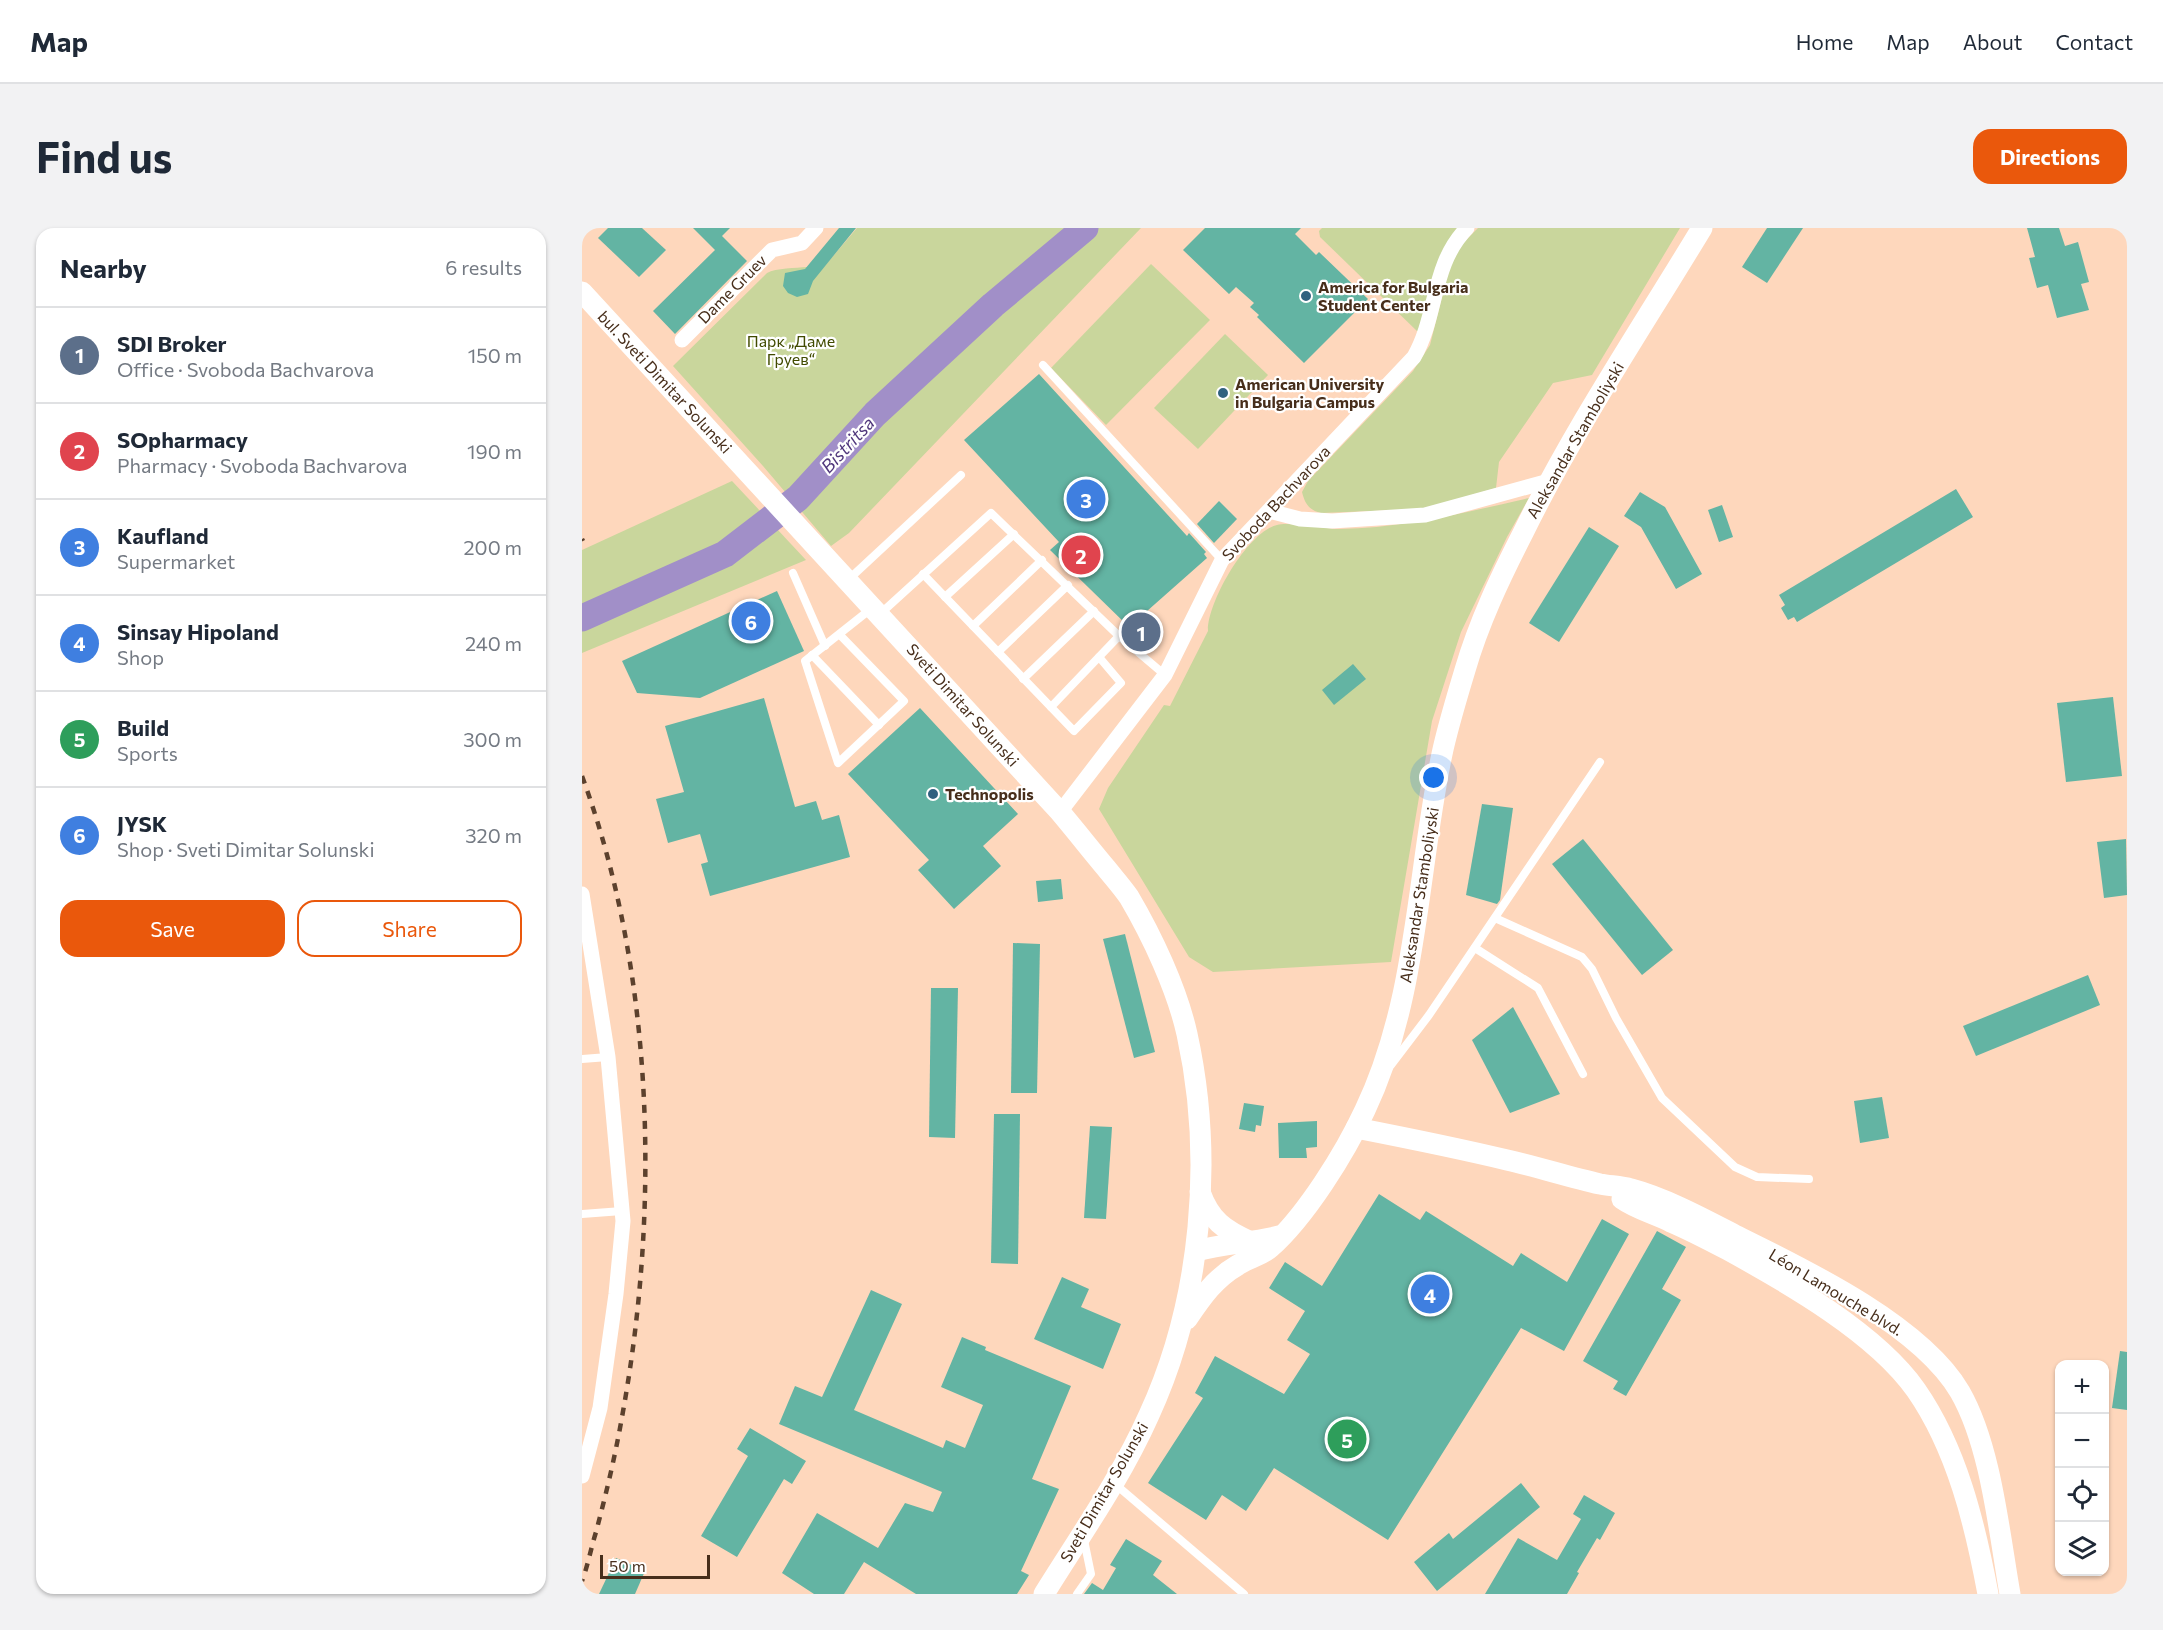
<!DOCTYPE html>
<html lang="en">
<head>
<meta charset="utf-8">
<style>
  body { margin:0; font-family:Commissioner,sans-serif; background:#f2f2f3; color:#1f2937 }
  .controls { position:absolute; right:18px; bottom:18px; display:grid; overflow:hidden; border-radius:12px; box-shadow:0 2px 4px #0004 }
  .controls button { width:54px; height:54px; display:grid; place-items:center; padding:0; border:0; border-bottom:2px solid #e0e1e3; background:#fff; color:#1f2937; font:30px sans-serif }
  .scale { position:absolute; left:18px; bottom:15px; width:110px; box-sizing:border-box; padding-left:6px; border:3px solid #472e1b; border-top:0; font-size:16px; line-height:21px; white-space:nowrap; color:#472e1b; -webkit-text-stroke:4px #fff; paint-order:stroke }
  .you { position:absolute; left:852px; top:550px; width:21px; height:21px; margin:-15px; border:4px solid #fff; border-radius:50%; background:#1a73e8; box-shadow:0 0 0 9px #1a73e833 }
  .badge { display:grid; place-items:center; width:39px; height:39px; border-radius:50%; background:#ea580c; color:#fff; font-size:20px; font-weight:700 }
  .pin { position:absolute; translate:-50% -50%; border:3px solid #fff; box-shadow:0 2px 6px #0006 }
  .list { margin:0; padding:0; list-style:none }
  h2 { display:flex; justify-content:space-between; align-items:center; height:78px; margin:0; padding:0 24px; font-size:26px }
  h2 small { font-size:20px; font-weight:400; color:#747a83 }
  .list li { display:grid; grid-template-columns:39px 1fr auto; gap:18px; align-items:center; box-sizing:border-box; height:96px; padding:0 24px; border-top:2px solid #e0e1e3 }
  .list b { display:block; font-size:22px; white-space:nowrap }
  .list p { margin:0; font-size:20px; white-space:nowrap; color:#747a83 }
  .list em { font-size:20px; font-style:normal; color:#747a83 }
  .actions { display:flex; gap:12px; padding:18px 24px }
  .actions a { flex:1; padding:14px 0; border:2px solid #ea580c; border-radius:18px; text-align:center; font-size:21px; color:#ea580c }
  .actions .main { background:#ea580c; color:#fff }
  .icon { flex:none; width:33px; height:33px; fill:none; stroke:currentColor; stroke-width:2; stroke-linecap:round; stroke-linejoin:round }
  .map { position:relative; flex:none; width:1545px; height:1366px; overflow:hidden; border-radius:18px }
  header { display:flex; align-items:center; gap:36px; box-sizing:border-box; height:84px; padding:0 30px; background:#fff; border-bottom:2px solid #e0e1e3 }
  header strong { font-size:28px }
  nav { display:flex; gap:33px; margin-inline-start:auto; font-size:21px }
  .intro { display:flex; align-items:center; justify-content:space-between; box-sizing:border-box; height:144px; padding:0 36px }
  h1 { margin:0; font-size:42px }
  .button { padding:15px 27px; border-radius:18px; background:#ea580c; color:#fff; font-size:21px; font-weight:700 }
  main { display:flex; gap:36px; padding:0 36px }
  aside { flex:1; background:#fff; border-radius:18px; box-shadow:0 2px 4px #0004 }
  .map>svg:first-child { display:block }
  .green { fill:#c9d69c }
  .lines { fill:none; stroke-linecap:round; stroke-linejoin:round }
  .river { stroke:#a18fc8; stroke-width:27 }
  .building { fill:#63b4a3 }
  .lane { stroke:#fff; stroke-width:8 }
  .street { stroke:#fff; stroke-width:15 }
  .secondary { stroke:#fff; stroke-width:21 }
  .rail { stroke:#5c412d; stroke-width:4.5; stroke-dasharray:8 8; stroke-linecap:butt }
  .poi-dot { fill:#30617f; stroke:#fff; stroke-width:2 }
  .labels { text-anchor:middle; stroke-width:4.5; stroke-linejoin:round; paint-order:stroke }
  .poi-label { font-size:16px; font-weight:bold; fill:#472e1b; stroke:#fff; text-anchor:start }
  .street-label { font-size:16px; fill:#472e1b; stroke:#fff }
  .park-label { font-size:16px; fill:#414b00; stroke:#fff }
  .water-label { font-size:18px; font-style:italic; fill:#50377c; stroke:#fff }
</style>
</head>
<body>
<header>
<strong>Map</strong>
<nav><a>Home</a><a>Map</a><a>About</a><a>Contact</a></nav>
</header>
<div class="intro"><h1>Find us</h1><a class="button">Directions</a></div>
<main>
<aside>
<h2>Nearby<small>6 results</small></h2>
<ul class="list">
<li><span class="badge" style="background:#5c6f8a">1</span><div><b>SDI Broker</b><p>Office · Svoboda Bachvarova</p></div><em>150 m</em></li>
<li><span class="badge" style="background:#e0444e">2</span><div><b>SOpharmacy</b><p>Pharmacy · Svoboda Bachvarova</p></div><em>190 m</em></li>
<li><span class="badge" style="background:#3f7fe0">3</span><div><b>Kaufland</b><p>Supermarket</p></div><em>200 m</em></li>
<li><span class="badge" style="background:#3f7fe0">4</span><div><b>Sinsay Hipoland</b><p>Shop</p></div><em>240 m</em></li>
<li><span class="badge" style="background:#2e9e5b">5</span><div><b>Build</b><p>Sports</p></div><em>300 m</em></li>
<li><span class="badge" style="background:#3f7fe0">6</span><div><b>JYSK</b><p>Shop · Sveti Dimitar Solunski</p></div><em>320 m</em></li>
</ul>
<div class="actions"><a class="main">Save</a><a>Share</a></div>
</aside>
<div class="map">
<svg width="1545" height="1366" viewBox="0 0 1545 1366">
  <rect width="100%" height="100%" fill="#fed7bc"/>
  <!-- green -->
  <g class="green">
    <path d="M275,0H559L267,305L249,318L181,238L91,138L185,45C194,40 214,40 225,39L235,47Z"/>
    <polygon points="740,0 879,0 837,105 738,9 737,3"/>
    <path d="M896,0H1098L1010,147L971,155L917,234L914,260L842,281L739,285C727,282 723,276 720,264L726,253L831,143L848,117L868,37L878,18Z"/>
    <polygon points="569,36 628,92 524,197 469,140"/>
    <polygon points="643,106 686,147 616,221 572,180"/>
    <polygon points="150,253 224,332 0,425 0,322"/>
    <path d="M947,270L925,309L879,404L850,493L809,734L631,744L607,729L517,581L526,560L582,477L588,478L626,403C625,375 665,304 695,297C707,293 742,301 758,301C822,300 885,284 947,270Z"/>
  </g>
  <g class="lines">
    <!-- river -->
    <polyline class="river" points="0,390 143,326 216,270 293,186 411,77 503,0"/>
  </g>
  <!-- building -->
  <g class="building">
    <polygon points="26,0 60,0 84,22 57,49 16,10"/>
    <polygon points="111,0 148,0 140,8 165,33 93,106 71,83 133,22"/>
    <polygon points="257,0 274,0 231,53 226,66 215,69 206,65 201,58 203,45 223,41"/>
    <polygon points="623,0 719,0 713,6 734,27 737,24 786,71 722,135 675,89 677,87 668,79 672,75 654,59 647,66 601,22"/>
    <polygon points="1185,0 1221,0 1185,55 1160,39"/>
    <polygon points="1445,0 1477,0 1483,18 1496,14 1507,54 1499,56 1507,82 1475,90 1466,57 1455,60 1447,30 1453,29"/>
    <polygon points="457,146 605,308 607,305 624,324 622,326 625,330 547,399 468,322 477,314 382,212"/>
    <polygon points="1374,261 1391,289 1215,394 1212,389 1206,392 1199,380 1203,377 1197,367"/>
    <polygon points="1058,264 1083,279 1120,346 1094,361 1059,299 1042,288"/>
    <polygon points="637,273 655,291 632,315 615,296"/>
    <polygon points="1140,277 1151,309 1137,314 1126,282"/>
    <polygon points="1007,299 1037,318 977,414 947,395"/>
    <polygon points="195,363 222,423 118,470 55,465 40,433"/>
    <polygon points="771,436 784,451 752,477 740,462"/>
    <polygon points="1531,469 1540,548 1484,554 1475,475"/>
    <polygon points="182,470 213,579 234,573 240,592 257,587 268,629 128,668 119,636 126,634 118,606 86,615 74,571 102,564 83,498"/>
    <polygon points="338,480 436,586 401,618 419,638 372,681 336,642 347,632 266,546"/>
    <polygon points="900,576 931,580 918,672 915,676 884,667"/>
    <polygon points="1001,611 1091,722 1060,747 970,636"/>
    <polygon points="1544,611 1545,667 1522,670 1515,614"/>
    <polygon points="479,651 481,671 456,674 454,653"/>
    <polygon points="543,706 573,824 552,830 521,711"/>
    <polygon points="431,715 458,716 455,865 429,865"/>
    <polygon points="1506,747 1518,777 1394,828 1381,798"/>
    <polygon points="349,760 376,760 373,910 347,909"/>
    <polygon points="931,779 978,866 928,885 890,812"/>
    <polygon points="1300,869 1307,910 1278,915 1272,873"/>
    <polygon points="662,875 682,878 679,898 674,897 673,904 657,901"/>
    <polygon points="412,886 438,886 436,1036 409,1035"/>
    <polygon points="735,893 735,919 724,920 725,930 697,930 696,895"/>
    <polygon points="508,898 530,899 524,991 502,990"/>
    <polygon points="797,966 838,992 844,983 931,1038 939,1025 985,1054 1020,991 1047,1006 982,1123 939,1100 806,1312 692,1240 664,1283 640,1267 624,1292 566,1255 621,1170 613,1165 633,1128 702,1166 728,1126 705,1112 723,1083 687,1060 703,1034 740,1058"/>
    <polygon points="1075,1003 1104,1019 1080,1061 1099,1072 1044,1168 1031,1161 1036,1153 1001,1133"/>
    <polygon points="480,1049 507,1061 499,1079 539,1096 521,1141 452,1111"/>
    <polygon points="289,1062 320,1076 272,1182 361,1220 364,1212 383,1220 401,1177 359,1159 380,1109 404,1119 403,1122 489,1158 450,1251 477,1261 439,1343 447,1347 435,1366 334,1366 282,1334 262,1366 232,1366 200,1345 235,1285 296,1320 323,1275 351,1284 360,1264 197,1196 213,1158 240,1169"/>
    <polygon points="1538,1123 1545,1124 1545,1182 1530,1180"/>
    <polygon points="168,1200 224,1233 210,1256 202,1251 155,1329 119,1308 166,1228 155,1221"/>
    <polygon points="939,1255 958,1279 855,1363 832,1334 867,1305 871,1311"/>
    <polygon points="1002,1267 1033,1285 1018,1312 1015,1310 995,1344 997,1345 985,1366 903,1366 936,1310 975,1332 999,1291 991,1286"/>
    <polygon points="544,1311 580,1333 571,1347 595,1366 502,1366 510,1355 521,1362 534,1340 528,1337"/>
    <polygon points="34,1330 63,1343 53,1366 17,1366"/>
  </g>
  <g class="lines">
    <!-- lane -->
    <g class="lane">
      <polyline points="461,137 640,332"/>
      <polyline points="211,345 243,418"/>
      <polyline points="341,346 492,503 539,455 517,429"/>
      <polyline points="266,352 379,247"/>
      <polyline points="363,369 432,306"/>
      <polyline points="298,386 409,285 537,408 583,447"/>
      <polyline points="391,398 460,332"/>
      <polyline points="258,407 322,473 256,535 223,433 290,380"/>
      <polyline points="416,424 486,357"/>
      <polyline points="230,427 297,497"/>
      <polyline points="441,451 512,383"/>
      <polyline points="469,479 537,408"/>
      <polyline points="913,690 1000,729 1010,741 1034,790 1080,870 1153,939 1175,949 1227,951"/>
      <polyline points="893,720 956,760 1001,846"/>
      <polyline points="0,831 26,829"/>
      <polyline points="809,837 847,787 1018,534"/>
      <polyline points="0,986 40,983"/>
      <polyline points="533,1256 662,1366"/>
      <polyline points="495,1366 509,1346 502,1312"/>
    </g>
    <!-- street -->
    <g class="street">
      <polyline points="100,112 190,22 220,15 234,0"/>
      <polyline points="687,283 718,291 750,293 843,287 967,253"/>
      <path d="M478,584L583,447L640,332L832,129C856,87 849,37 885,0"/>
      <polyline points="0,666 26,829 41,993 34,1066 18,1180 0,1248"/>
    </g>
    <!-- secondary -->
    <g class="secondary">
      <path d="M0,64L478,584C494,603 509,622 524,640C532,650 540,659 547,669C570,708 595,761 605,806C632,929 620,1072 567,1187C539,1250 498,1308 462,1366"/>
      <path d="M774,900C825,910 875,920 925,932C956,939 987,949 1018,956C1028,958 1039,958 1049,961C1083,970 1122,991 1153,1007C1222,1041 1339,1097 1378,1164C1409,1218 1417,1304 1428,1366"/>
      <path d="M618,964C628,992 642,1002 669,1014"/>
      <path d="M1040,971C1054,981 1073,986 1089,994C1108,1002 1127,1012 1146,1022C1206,1055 1294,1105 1334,1162C1375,1221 1393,1296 1406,1366"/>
      <path d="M614,1023C642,1015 670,1015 697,1008"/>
      <path d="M605,1091C620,1069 633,1050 656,1037C666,1030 679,1028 688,1020C724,988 763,925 783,882C836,771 835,644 860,526C866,498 875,469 883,442C897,394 918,350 941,305C993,199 1059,101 1120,0"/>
    </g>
    <!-- rail -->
    <g class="rail">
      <polyline points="0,311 1,313"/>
      <path d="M0,548C73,747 78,982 40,1189C33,1229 24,1266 14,1304C9,1320 6,1337 0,1353"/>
    </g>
  </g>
  <!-- markers -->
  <g class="poi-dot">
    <circle cx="724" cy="68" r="6"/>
    <circle cx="641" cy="165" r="6"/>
    <circle cx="351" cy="566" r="6"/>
  </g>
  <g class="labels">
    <!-- poi labels -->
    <g class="poi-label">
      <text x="736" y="65">America for Bulgaria<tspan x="736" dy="18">Student Center</tspan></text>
      <text x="653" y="162">American University<tspan x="653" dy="18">in Bulgaria Campus</tspan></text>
      <text x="363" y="572">Technopolis</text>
    </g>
    <!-- street labels -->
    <g class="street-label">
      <text transform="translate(150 61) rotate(-45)" y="6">Dame Gruev</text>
      <text transform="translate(83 154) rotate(47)" y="6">bul. Sveti Dimitar Solunski</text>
      <text transform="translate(993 212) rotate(-60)" y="6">Aleksandar Stamboliyski</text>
      <text transform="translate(694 275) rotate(-47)" y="6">Svoboda Bachvarova</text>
      <text transform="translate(381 477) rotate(48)" y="6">Sveti Dimitar Solunski</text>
      <text transform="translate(837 667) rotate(-81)" y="6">Aleksandar Stamboliyski</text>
      <text transform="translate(1254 1064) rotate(31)" y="6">Léon Lamouche blvd.</text>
      <text transform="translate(522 1264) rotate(-60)" y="6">Sveti Dimitar Solunski</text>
    </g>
    <!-- park labels -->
    <g class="park-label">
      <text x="209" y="119">Парк „Даме<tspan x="209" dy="18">Груев“</tspan></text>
    </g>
    <!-- water labels -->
    <g class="water-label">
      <text transform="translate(266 217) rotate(-47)" y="6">Bistritsa</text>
    </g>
  </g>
</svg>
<div class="controls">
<button>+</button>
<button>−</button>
<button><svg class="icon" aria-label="locate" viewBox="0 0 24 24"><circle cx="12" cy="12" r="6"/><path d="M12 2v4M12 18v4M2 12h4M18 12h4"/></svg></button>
<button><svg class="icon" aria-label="layers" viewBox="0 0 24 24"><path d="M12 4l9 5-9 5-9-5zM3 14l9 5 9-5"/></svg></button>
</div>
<div class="scale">50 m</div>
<div class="you"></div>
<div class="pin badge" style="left:559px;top:404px;background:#5c6f8a">1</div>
<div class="pin badge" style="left:499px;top:327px;background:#e0444e">2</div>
<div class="pin badge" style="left:504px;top:271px;background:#3f7fe0">3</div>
<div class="pin badge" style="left:848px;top:1066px;background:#3f7fe0">4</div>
<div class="pin badge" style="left:765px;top:1211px;background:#2e9e5b">5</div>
<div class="pin badge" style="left:169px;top:393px;background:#3f7fe0">6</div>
</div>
</main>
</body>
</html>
